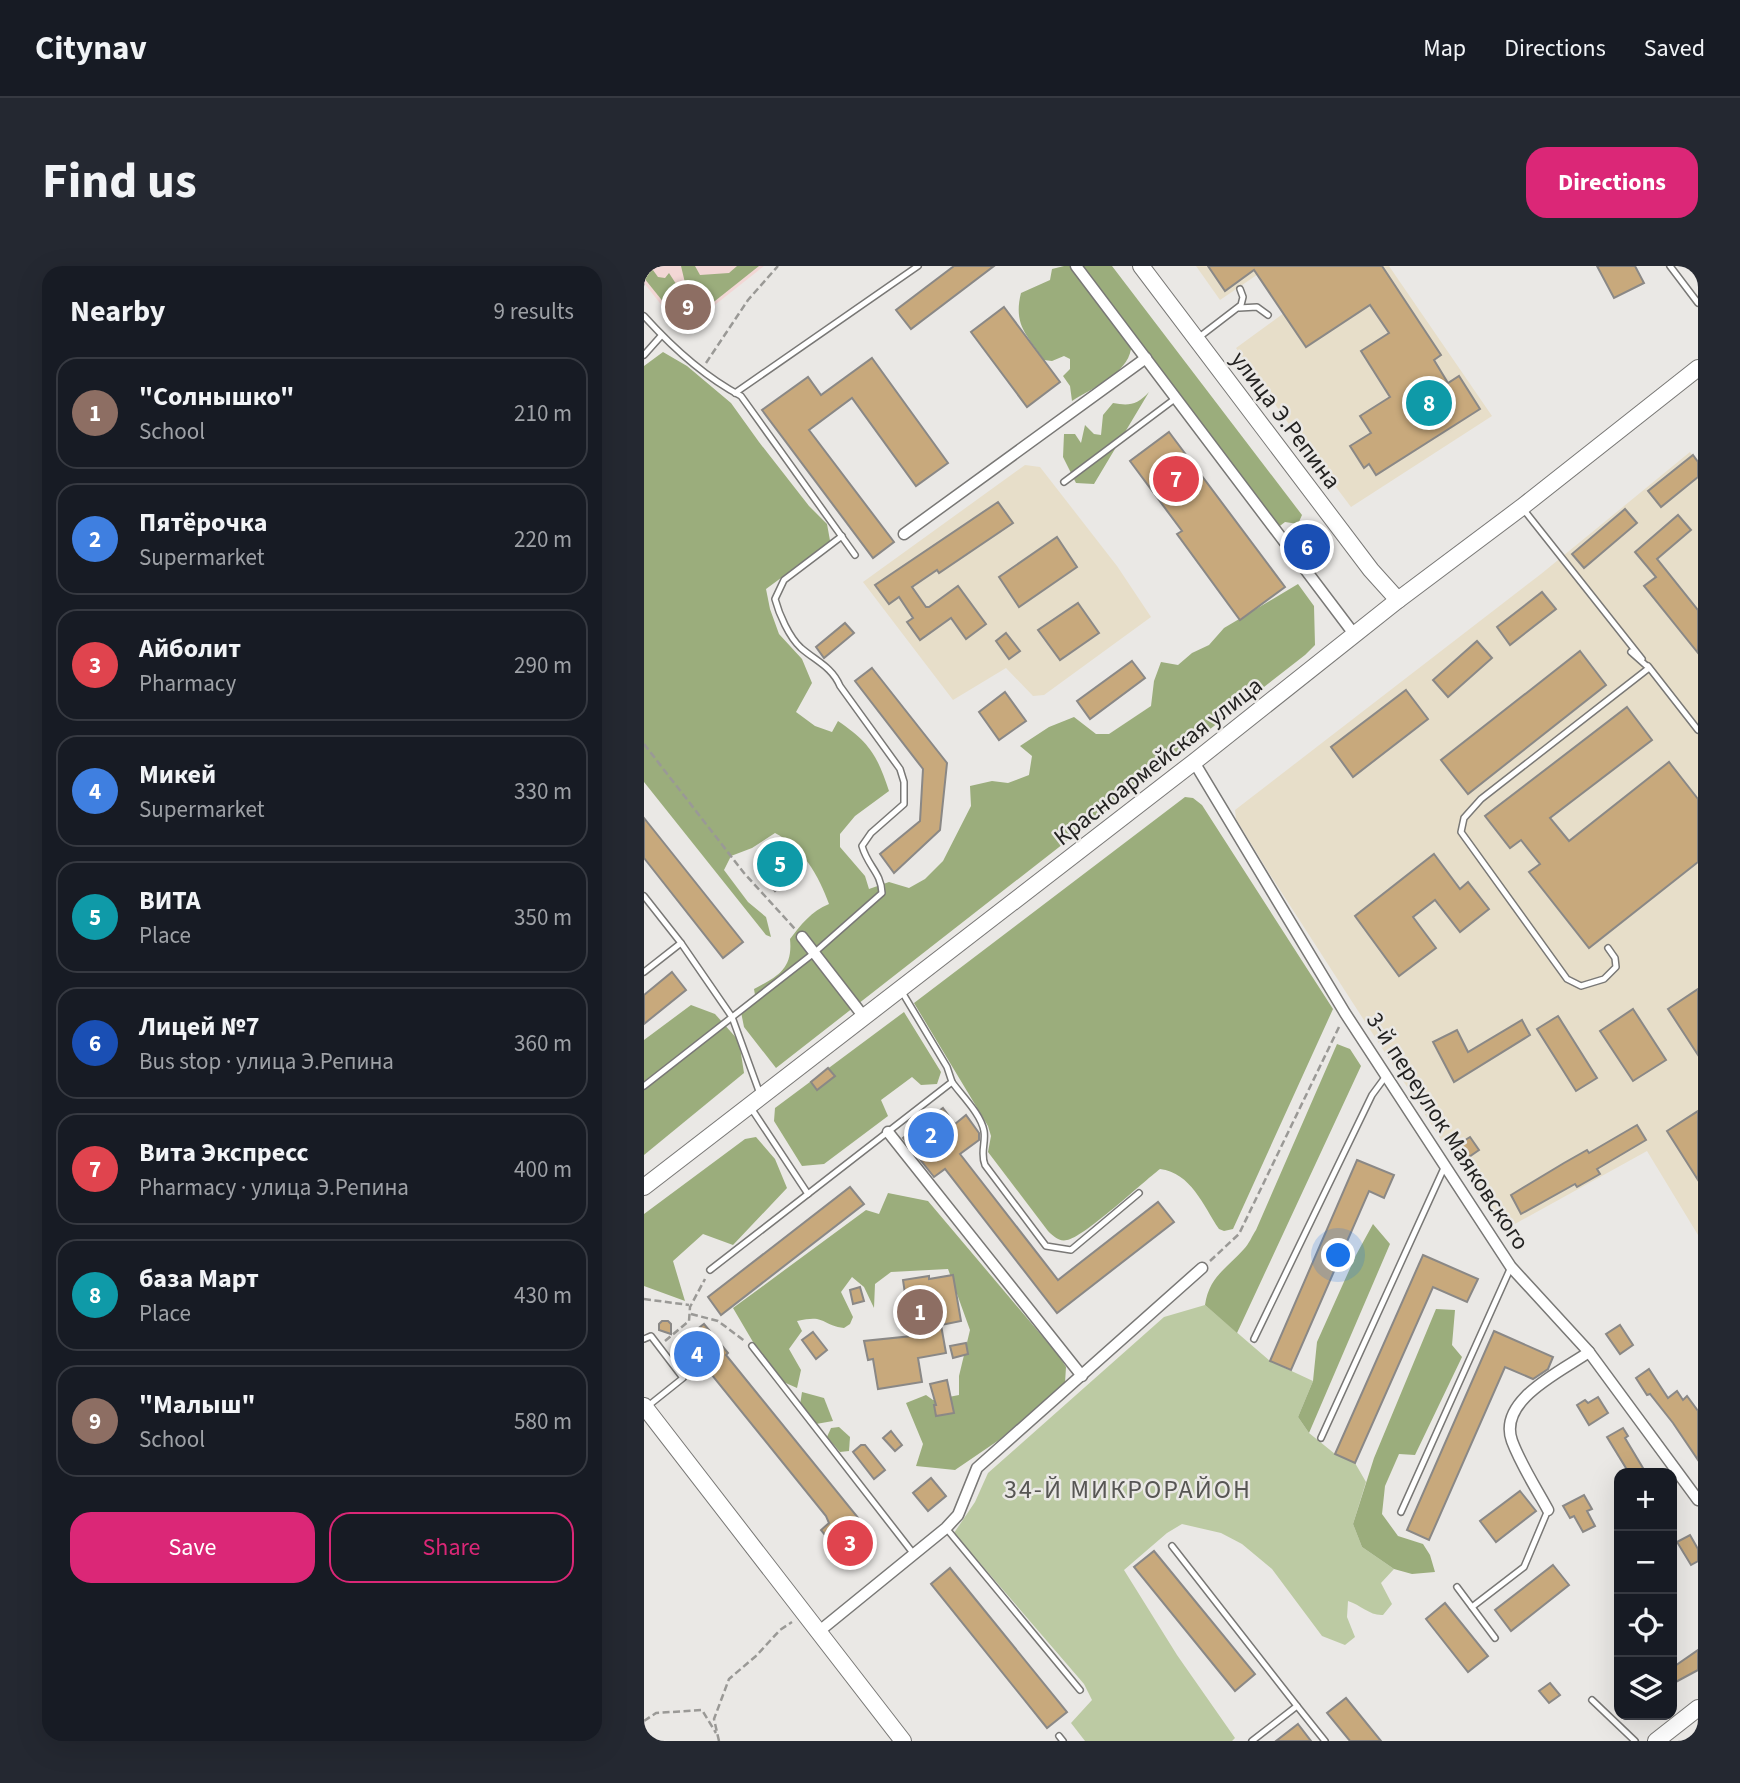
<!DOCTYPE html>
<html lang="en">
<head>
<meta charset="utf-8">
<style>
  body { margin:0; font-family:"Source Sans 3",sans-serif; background:#242831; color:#f1f3f6 }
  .controls { position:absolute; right:21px; bottom:21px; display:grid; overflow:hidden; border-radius:14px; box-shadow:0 7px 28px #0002 }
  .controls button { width:63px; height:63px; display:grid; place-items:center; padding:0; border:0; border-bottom:2px solid #363941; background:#171b24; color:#f1f3f6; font:35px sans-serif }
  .you { position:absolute; left:695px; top:990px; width:24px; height:24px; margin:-18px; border:5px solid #fff; border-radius:50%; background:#1a73e8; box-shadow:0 0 0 10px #1a73e833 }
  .badge { display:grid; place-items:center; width:46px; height:46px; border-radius:50%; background:#db2777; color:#fff; font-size:23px; font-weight:700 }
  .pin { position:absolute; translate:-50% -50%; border:4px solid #fff; box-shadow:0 2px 7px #0006 }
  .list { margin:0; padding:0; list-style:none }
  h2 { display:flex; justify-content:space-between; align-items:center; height:91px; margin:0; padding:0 28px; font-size:30px }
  h2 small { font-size:23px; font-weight:400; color:#9ea1a6 }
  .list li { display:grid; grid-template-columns:46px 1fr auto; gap:21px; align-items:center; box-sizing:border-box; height:112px; margin:0 14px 14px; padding:0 14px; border:2px solid #363941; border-radius:21px }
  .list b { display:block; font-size:26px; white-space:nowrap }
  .list p { margin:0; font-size:23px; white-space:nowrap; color:#9ea1a6 }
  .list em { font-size:23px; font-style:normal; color:#9ea1a6 }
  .actions { display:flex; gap:14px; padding:21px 28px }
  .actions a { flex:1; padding:16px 0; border:2px solid #db2777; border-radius:21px; text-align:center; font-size:24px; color:#db2777 }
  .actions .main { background:#db2777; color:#fff }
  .icon { flex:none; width:38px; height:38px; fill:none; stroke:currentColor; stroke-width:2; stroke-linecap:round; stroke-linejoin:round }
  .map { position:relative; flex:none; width:1054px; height:1475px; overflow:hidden; border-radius:21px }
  header { display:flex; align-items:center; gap:42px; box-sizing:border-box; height:98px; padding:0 35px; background:#171b24; border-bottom:2px solid #363941 }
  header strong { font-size:33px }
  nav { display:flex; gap:38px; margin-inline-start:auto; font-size:24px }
  .intro { display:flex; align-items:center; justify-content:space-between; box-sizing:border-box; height:168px; padding:0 42px }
  h1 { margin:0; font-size:49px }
  .button { padding:18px 32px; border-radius:21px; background:#db2777; color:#fff; font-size:24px; font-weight:700 }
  main { display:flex; gap:42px; padding:0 42px }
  aside { flex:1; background:#171b24; border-radius:21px; box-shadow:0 7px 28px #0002 }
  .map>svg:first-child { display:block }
  .industrial { fill:#e7dec9 }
  .education { fill:#f2d7d5 }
  .green { fill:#bccaa3 }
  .forest { fill:#9bad7c }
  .building { fill:#c8a97c; stroke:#8a8886; stroke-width:2 }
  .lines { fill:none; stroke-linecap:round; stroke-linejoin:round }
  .lane-casing { stroke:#797876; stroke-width:8 }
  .street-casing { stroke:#797876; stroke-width:13 }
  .secondary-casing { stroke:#797876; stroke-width:18 }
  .path { stroke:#9a9996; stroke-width:2.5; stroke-dasharray:7 3.5; stroke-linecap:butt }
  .lane { stroke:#fff; stroke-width:5 }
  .street { stroke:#fff; stroke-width:10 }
  .secondary { stroke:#fff; stroke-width:16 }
  .labels { text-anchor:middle; stroke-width:5; stroke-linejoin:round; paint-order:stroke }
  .street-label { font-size:24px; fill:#232221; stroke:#eae8e5 }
  .neighbourhood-label { font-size:26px; letter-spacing:2px; fill:#575654; stroke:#eae8e5 }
</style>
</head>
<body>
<header>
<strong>Citynav</strong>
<nav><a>Map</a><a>Directions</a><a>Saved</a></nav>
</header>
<div class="intro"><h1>Find us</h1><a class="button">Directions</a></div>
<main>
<aside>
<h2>Nearby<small>9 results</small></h2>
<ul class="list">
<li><span class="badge" style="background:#8d6e63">1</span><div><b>&quot;Солнышко&quot;</b><p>School</p></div><em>210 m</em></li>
<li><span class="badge" style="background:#3f7fe0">2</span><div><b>Пятёрочка</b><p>Supermarket</p></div><em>220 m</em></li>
<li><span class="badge" style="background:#e0444e">3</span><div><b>Айболит</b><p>Pharmacy</p></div><em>290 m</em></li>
<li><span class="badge" style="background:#3f7fe0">4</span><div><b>Микей</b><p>Supermarket</p></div><em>330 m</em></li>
<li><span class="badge" style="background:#0f9aa8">5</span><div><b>ВИТА</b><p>Place</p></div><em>350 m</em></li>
<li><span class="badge" style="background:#1a4fb4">6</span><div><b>Лицей №7</b><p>Bus stop · улица Э.Репина</p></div><em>360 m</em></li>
<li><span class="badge" style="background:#e0444e">7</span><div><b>Вита Экспресс</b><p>Pharmacy · улица Э.Репина</p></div><em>400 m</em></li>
<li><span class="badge" style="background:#0f9aa8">8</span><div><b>база Март</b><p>Place</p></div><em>430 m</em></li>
<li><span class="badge" style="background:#8d6e63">9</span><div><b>&quot;Малыш&quot;</b><p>School</p></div><em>580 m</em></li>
</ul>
<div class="actions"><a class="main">Save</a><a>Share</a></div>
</aside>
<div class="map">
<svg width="1054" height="1475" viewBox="0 0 1054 1475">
  <rect width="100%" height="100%" fill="#eae8e5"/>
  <!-- industrial -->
  <g class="industrial">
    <polygon points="552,0 626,0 576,34"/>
    <polygon points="693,0 745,0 848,150 707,241 649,164 592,82 640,47"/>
    <polygon points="1046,186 1054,197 1054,969 1003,885 860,964 830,923 829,911 821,897 798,875 625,607 592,553 591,544 897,308"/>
    <polygon points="381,199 396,201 473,300 507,351 400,429 389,430 362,402 309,434 219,316"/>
  </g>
  <!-- education -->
  <polygon class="education" points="0,0 120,0 38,65 0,17"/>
  <!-- green -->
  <path class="green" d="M561,1039L626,1095L669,1115L654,1151L665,1167L691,1188L711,1197L722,1216L709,1258L718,1281L750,1303L737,1317L748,1338L739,1349C726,1350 717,1339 704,1335L703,1351L711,1371L701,1379L678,1370L628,1303L598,1278L577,1267L538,1258L523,1267L480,1304L533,1389L591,1472L588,1475H441L427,1457L448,1434L440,1418L310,1267L331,1236L344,1207L520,1051Z"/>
  <!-- forest -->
  <g class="forest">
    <polygon points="0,0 6,0 14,11 21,12 25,7 36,24 42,21 37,0 51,0 56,9 85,7 93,0 115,0 42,58 33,53 0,12"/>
    <path d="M420,0H468L658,249L654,258L641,256L628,266L487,83C483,108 448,122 428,135L426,120L419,110L426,103V93L420,90L408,95L400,94C383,69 369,59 377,27L406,14L408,3Z"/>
    <path d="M19,86L43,100L87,137L115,176L165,240L183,258L187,280L160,295L122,323L126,343L135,368L158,393L168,417L152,446L171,460L188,466L194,455C226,477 233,489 245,525L211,550L196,568V581L221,610L225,623L245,616L265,622L281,613L299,595L327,540L326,520L348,515L364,517L385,509L388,490L376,480L405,461L430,451L452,468H465L507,440L510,415L517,396L534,399L548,387L565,379L580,362L654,318L670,340L671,379L661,389L132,802L100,761L97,746L112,735L110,723C134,710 149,703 146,673C157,659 167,645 185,638C175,610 158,580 131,567L108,582L87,590L80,604L104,636L122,651L127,671L122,669L0,516V100Z"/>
    <path d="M505,126L450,218L432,217L419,191L420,168H431L437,177L441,159L450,168L457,169L459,149L469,137C485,140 493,139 505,126Z"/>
    <path d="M541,531L549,532L558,539L689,743L589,963L580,965L575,963C559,939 547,907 516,903C499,916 439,972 423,974C415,976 409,970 404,965L344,886L347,870L344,860L270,737Z"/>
    <polygon points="47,739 71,748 95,775 100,807 0,889 0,774"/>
    <polygon points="260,746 297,806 293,818 277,819 268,811 237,834 244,850 180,898 158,900 130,855 131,842"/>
    <path d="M693,778L706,783L717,800L593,1067L561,1039C565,1011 582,1003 600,983C605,978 608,970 612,964Z"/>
    <polygon points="112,871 131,893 143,922 89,979 59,968 29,995 41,1035 0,1020 0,948 101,873"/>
    <path d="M244,927L284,935L415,1090L422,1101L421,1117L355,1174L311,1204L272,1200L279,1178L262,1137L282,1129L289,1134L315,1129V1110L326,1064L304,1003L247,1006L231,1018L230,1042L220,1021L208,1011L197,1026L209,1051L206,1058L200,1062C176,1059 183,1048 153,1055L158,1065L145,1083L157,1104L153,1122L135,1114L119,1093L89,1042L222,944L235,948Z"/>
    <polygon points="729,958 746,978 665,1167 654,1151 669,1115 673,1076 712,989"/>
    <polygon points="792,1043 811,1044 808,1079 818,1091 771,1189 755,1188 741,1220 738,1248 754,1270 779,1278 786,1289 791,1306 768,1308 750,1303 718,1281 709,1258 730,1192"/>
    <polygon points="158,1126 180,1132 189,1155 172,1158 156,1139"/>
    <polygon points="195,1161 206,1171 205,1185 196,1186 183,1171 187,1162"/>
  </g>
  <!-- building -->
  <g class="building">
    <polygon points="310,0 350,0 267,63 252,44"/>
    <polygon points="564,0 738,0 797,89 790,94 804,117 815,110 836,143 732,209 725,198 720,202 706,180 727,167 716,150 746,131 717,85 745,67 726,39 662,81 610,4 581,25"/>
    <polygon points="953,0 991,0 1000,17 970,32"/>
    <polygon points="360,41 416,116 383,141 327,66"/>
    <polygon points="228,92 304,197 272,220 208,132 165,164 250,276 229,292 118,144 164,111 177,129"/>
    <polygon points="525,166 641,321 596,354 533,268 538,265 486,195"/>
    <polygon points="1049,189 1054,196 1054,211 1017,241 1004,225"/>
    <polygon points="354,236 369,257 295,307 293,304 268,321 282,341 285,341 314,320 342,358 322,373 307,352 276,374 263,356 269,352 255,331 245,338 231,319"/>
    <polygon points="981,243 993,257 940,302 928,288"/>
    <polygon points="1034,249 1047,264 1013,293 1054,344 1054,387 1000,320 1012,311 991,286"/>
    <polygon points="413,271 433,301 375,341 355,311"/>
    <polygon points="898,326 912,343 866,379 853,361"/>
    <polygon points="434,337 455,367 416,394 394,364"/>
    <polygon points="201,357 210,367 180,392 172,381"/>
    <polygon points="362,367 376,385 365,393 352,375"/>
    <polygon points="833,375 848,392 804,431 789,414"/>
    <polygon points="936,385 962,419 824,528 797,494"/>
    <polygon points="488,395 501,412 446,453 433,435"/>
    <polygon points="228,402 303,497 296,564 250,607 236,588 276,555 279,503 211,415"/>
    <polygon points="762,424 784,453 709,511 687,481"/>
    <polygon points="361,426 382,455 355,474 335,446"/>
    <polygon points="983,441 1008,474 906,552 925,575 1025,496 1054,533 1054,596 945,682 885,606 896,598 877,574 866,582 841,550"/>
    <polygon points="0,552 99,676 79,692 0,592"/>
    <polygon points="790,588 816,623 824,616 845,643 816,666 791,634 769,651 792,682 755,710 711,650"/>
    <polygon points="137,589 156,611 147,620 143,615 131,625 116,608"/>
    <polygon points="28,706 42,724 0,758 0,729"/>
    <polygon points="1054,723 1054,789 1024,743"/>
    <polygon points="989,743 1022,794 989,815 956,765"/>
    <polygon points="914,750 953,812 932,825 893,763"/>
    <polygon points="878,754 886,769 810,816 789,776 813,764 824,786"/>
    <polygon points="184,802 191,810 173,824 167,816"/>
    <polygon points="299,842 311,858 322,849 335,867 335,874 316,888 414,1014 514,936 530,956 413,1047 301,903 290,911 259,872"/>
    <polygon points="1054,845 1054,914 1023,865"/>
    <polygon points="993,859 1002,874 953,903 956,908 933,921 931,918 877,948 867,929 920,897 943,884 945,887"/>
    <polygon points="826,871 835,884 819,895 810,881"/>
    <polygon points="713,894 750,909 740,932 725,925 647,1104 626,1095"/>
    <polygon points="206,921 220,938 77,1049 64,1031"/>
    <polygon points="779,989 834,1013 823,1036 789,1021 711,1197 691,1188"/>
    <polygon points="309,1009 317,1055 297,1059 302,1087 274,1092 278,1116 234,1123 229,1093 224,1094 220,1075 268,1070 267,1063 272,1063 269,1040 263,1041 259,1014 285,1010 285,1013"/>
    <polygon points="216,1021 220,1035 209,1038 206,1024"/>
    <polygon points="18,1055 24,1055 27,1058 27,1068 15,1064 15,1058"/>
    <polygon points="60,1058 84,1087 82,1089 228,1269 200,1292 177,1264 185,1257 182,1250 64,1104 53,1112 29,1082"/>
    <polygon points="976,1059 989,1079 976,1088 962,1068"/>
    <polygon points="850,1065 909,1091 904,1103 889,1113 861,1101 785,1274 763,1264"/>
    <polygon points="169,1066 183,1084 172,1093 158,1074"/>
    <polygon points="322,1077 324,1088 309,1092 306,1080"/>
    <polygon points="1005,1103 1024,1132 1033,1125 1039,1134 1043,1130 1054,1145 1054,1194 1029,1157 1006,1128 1003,1129 992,1112"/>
    <polygon points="303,1114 310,1147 292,1150 290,1139 292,1139 286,1118"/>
    <polygon points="954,1131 964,1147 945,1159 933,1139 941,1134 944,1137"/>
    <polygon points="979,1162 984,1170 981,1172 1002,1207 985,1207 963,1171"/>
    <polygon points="247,1165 258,1179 251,1185 239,1172"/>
    <polygon points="217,1179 221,1179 241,1204 230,1213 209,1186"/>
    <polygon points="287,1212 302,1230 284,1245 269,1227"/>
    <polygon points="876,1225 892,1245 852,1276 836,1255"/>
    <polygon points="940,1229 948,1243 943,1245 951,1260 939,1266 930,1250 926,1252 919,1240"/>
    <polygon points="1046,1269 1054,1283 1054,1295 1047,1299 1033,1276"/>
    <polygon points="510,1285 611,1408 591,1425 490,1301"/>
    <polygon points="909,1299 925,1319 867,1365 851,1344"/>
    <polygon points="306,1302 423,1446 403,1462 287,1318"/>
    <polygon points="801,1337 844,1390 824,1406 782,1353"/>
    <polygon points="1054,1384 1054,1404 1028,1418 1028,1402"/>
    <polygon points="906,1417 916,1429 905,1437 895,1425"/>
    <polygon points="702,1432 737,1475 706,1475 683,1447"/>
    <polygon points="654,1458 667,1475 632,1475"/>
  </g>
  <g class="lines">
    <!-- lane casing -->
    <g class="lane-casing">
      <g id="lane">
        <polyline points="1026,0 1054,37"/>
        <polyline points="595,42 613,41 624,49"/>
        <path d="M0,50C27,80 61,111 97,130L211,289"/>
        <polyline points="554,72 597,39 599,31 596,23"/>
        <polyline points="0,89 17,70"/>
        <polyline points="91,127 274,0"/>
        <polyline points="420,216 532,132"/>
        <polyline points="880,244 998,393"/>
        <polyline points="1004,400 1054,464"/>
        <polyline points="0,630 37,677 88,751 116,828"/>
        <polyline points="964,682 971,692 972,701 960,713 937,720 923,713 817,566 820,552 837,533 1005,402 987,386"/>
        <polyline points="0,706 37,677"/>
        <path d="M308,816C318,830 337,848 340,865C342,877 336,887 341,899L402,980L427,984L495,927"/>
        <path d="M0,820L170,687L238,627C237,606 224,601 218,580L227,567L260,538V516L256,503L196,420C188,401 172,395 157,382C145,371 135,348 131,333L140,314L198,270"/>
        <polyline points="107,842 164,928"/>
        <polyline points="66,1004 308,816 303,801 258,726"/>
        <polyline points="0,1073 7,1070 39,1112 4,1140"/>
        <polyline points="610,1073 728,829 742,810"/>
        <polyline points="108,1080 269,1287"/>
        <polyline points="677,1172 800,902"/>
        <polyline points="757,1246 867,1001"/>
        <polyline points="302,1262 436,1424"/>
        <polyline points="528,1280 653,1440"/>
        <polyline points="813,1321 851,1372"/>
        <polyline points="828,1341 880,1301 904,1244"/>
        <polyline points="948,1434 991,1475"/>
        <polyline points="415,1470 419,1475"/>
        <polyline points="608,1475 653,1440 681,1475"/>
      </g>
    </g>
    <!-- street casing -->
    <g class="street-casing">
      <g id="street">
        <polyline points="432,0 710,368"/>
        <polyline points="260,268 502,92"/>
        <polyline points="550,496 701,747 867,1001 945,1086 1054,1234"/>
        <polyline points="158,671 220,751"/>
        <polyline points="244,866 438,1110"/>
        <path d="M904,1244C892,1222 877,1199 868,1175C853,1134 918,1105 945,1086"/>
        <polyline points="173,1367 302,1262 314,1249 333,1202 558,1002"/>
      </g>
    </g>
    <!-- secondary casing -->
    <g class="secondary-casing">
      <g id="secondary">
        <polyline points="497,0 727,304 754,334"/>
        <polyline points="0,921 550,496 754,334 878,241 1054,102"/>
        <polyline points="0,1140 259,1475"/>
        <polyline points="1012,1475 1054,1442"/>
      </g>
    </g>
    <!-- path -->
    <g class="path">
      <polyline points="62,97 104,34 134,0"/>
      <polyline points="0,478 100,607 151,663"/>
      <polyline points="566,995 595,968 695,761"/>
      <polyline points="0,1033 45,1039"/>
      <polyline points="47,1048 74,1055 102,1076"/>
      <polyline points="21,1075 45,1055 46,1041 61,1013"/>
      <polyline points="0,1455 12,1447 58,1444 72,1467"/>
      <polyline points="75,1475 70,1453 85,1413 112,1390 136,1364 148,1356"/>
    </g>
    <!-- lane -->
    <use href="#lane" class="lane"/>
    <!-- street -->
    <use href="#street" class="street"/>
    <!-- secondary -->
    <use href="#secondary" class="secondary"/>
  </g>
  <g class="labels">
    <!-- street labels -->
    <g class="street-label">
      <text transform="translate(642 154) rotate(53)" y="8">улица Э.Репина</text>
      <text transform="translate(514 495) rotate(-38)" y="8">Красноармейская улица</text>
      <text transform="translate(804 865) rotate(57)" y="8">3-й переулок Маяковского</text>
    </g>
    <!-- neighbourhood labels -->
    <g class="neighbourhood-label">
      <text x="484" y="1232">34-Й МИКРОРАЙОН</text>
    </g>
  </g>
</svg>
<div class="controls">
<button>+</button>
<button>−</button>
<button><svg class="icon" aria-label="locate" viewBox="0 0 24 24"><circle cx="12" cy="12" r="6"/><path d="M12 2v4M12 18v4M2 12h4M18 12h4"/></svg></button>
<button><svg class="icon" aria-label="layers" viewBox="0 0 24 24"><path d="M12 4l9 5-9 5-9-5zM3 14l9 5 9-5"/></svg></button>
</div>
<div class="you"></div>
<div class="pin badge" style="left:276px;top:1046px;background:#8d6e63">1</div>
<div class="pin badge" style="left:287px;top:869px;background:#3f7fe0">2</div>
<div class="pin badge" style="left:206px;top:1277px;background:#e0444e">3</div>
<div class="pin badge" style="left:53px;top:1088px;background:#3f7fe0">4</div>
<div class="pin badge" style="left:136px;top:598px;background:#0f9aa8">5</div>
<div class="pin badge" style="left:663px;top:281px;background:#1a4fb4">6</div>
<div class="pin badge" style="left:532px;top:213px;background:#e0444e">7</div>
<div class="pin badge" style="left:785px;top:137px;background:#0f9aa8">8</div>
<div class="pin badge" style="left:44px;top:41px;background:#8d6e63">9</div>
</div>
</main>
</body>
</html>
